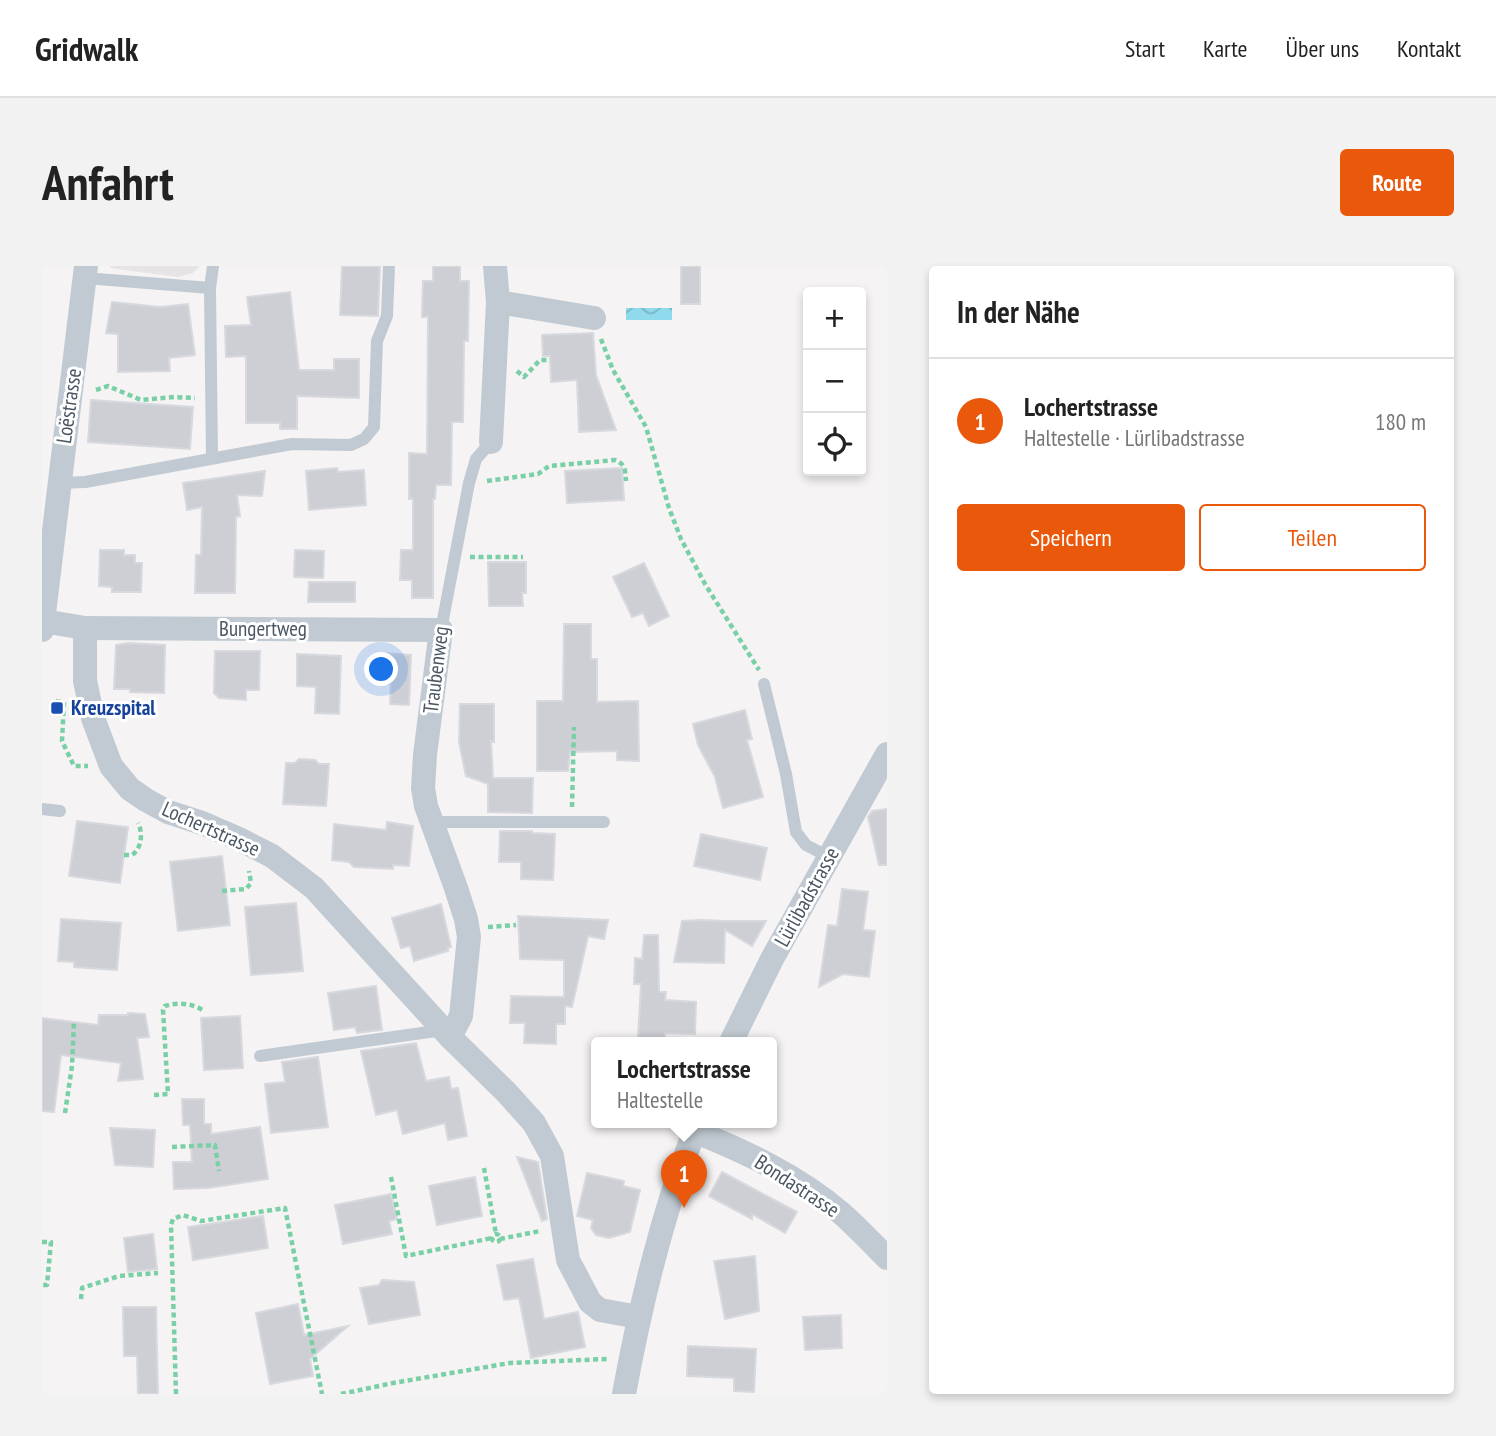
<!DOCTYPE html>
<html lang="de">
<head>
<meta charset="utf-8">
<style>
  body { margin:0; font-family:"PT Sans Narrow",sans-serif; background:#f2f2f2; color:#222 }
  .controls { position:absolute; right:21px; top:21px; display:grid; overflow:hidden; border-radius:7px; box-shadow:0 4px 10px #0003 }
  .controls button { width:63px; height:63px; display:grid; place-items:center; padding:0; border:0; border-bottom:2px solid #e0e0e0; background:#fff; color:#222; font:35px sans-serif }
  .you { position:absolute; left:340px; top:404px; width:24px; height:24px; margin:-18px; border:5px solid #fff; border-radius:50%; background:#1a73e8; box-shadow:0 0 0 10px #1a73e833 }
  .badge { display:grid; place-items:center; width:46px; height:46px; border-radius:50%; background:#ea580c; color:#fff; font-size:23px; font-weight:700 }
  .pin { position:absolute; translate:-50% -58px; filter:drop-shadow(0 2px 4px #0008) }
  .pin::after { content:''; position:absolute; top:37px; width:24px; height:21px; background:inherit; clip-path:polygon(0 0,100% 0,50% 100%) }
  .popup { position:absolute; left:549px; top:771px; width:186px; height:91px; box-sizing:border-box; display:grid; place-content:center; border-radius:7px; background:#fff; filter:drop-shadow(0 2px 5px #0005); font-size:23px; white-space:nowrap; color:#767676 }
  .popup b { font-size:26px; color:#222 }
  .popup::after { content:''; position:absolute; left:50%; top:100%; margin-left:-14px; border:14px solid transparent; border-top-color:#fff }
  .list { margin:0; padding:0; list-style:none }
  h2 { display:flex; justify-content:space-between; align-items:center; height:91px; margin:0; padding:0 28px; font-size:30px }
  h2 small { font-size:23px; font-weight:400; color:#767676 }
  .list li { display:grid; grid-template-columns:46px 1fr auto; gap:21px; align-items:center; box-sizing:border-box; height:126px; padding:0 28px; border-top:2px solid #e0e0e0 }
  .list b { display:block; font-size:26px; white-space:nowrap }
  .list p { margin:0; font-size:23px; white-space:nowrap; color:#767676 }
  .list em { font-size:23px; font-style:normal; color:#767676 }
  .actions { display:flex; gap:14px; padding:21px 28px }
  .actions a { flex:1; padding:16px 0; border:2px solid #ea580c; border-radius:7px; text-align:center; font-size:24px; color:#ea580c }
  .actions .main { background:#ea580c; color:#fff }
  .icon { flex:none; width:38px; height:38px; fill:none; stroke:currentColor; stroke-width:2; stroke-linecap:round; stroke-linejoin:round }
  .map { position:relative; flex:none; width:845px; height:1128px; overflow:hidden; border-radius:7px }
  header { display:flex; align-items:center; gap:42px; box-sizing:border-box; height:98px; padding:0 35px; background:#fff; border-bottom:2px solid #e0e0e0 }
  header strong { font-size:33px }
  nav { display:flex; gap:38px; margin-inline-start:auto; font-size:24px }
  .intro { display:flex; align-items:center; justify-content:space-between; box-sizing:border-box; height:168px; padding:0 42px }
  h1 { margin:0; font-size:49px }
  .button { padding:18px 32px; border-radius:7px; background:#ea580c; color:#fff; font-size:24px; font-weight:700 }
  main { display:flex; gap:42px; padding:0 42px }
  aside { flex:1; background:#fff; border-radius:7px; box-shadow:0 4px 10px #0003 }
  .map>svg:first-child { display:block }
  .education { fill:#e6e4e5 }
  .water { fill:url(#water-waves) }
  .building { fill:#cdcfd5; stroke:#d7d9de; stroke-width:2 }
  .lines { fill:none; stroke-linecap:round; stroke-linejoin:round }
  .path { stroke:#7ad0a6; stroke-width:4.5; stroke-dasharray:5 3.5; stroke-linecap:butt }
  .lane { stroke:#c1cad2; stroke-width:12 }
  .street { stroke:#c1cad2; stroke-width:24 }
  .transit-dot { fill:#1a4fb4; stroke:#fff; stroke-width:2.5 }
  .labels { text-anchor:middle; stroke-width:6; stroke-linejoin:round; paint-order:stroke }
  .street-label { font-size:21px; fill:#4a5661; stroke:#fff }
  .transit-label { font-size:21px; font-weight:bold; fill:#164399; stroke:#fff; text-anchor:start }
</style>
</head>
<body>
<header>
<strong>Gridwalk</strong>
<nav><a>Start</a><a>Karte</a><a>Über uns</a><a>Kontakt</a></nav>
</header>
<div class="intro"><h1>Anfahrt</h1><a class="button">Route</a></div>
<main>
<div class="map">
<svg width="845" height="1128" viewBox="0 0 845 1128">
  <defs>
    <pattern id="water-waves" width="16" height="10" patternUnits="userSpaceOnUse" patternTransform="scale(1.75)"><rect width="16" height="10" fill="#90daee"/><path d="M0 5q4-4 8 0t8 0" fill="none" stroke="#78b4c4"/></pattern>
  </defs>
  <rect width="100%" height="100%" fill="#f5f3f3"/>
  <!-- education -->
  <polygon class="education" points="68,0 158,0 151,7 136,11 68,2"/>
  <!-- water -->
  <rect class="water" x="584" y="42" width="46" height="12"/>
  <!-- building -->
  <g class="building">
    <polygon points="300,0 338,0 336,50 298,49"/>
    <polygon points="391,0 418,0 418,15 427,15 426,75 422,75 421,156 410,156 409,219 394,219 393,233 391,233 391,332 370,332 370,314 358,314 359,284 371,284 371,233 367,233 367,187 385,188 386,51 380,51 381,15 391,15"/>
    <rect x="639" y="0" width="19" height="38"/>
    <polygon points="248,26 257,104 292,104 292,93 317,93 317,132 255,130 255,163 238,163 238,157 204,157 204,90 184,91 183,60 209,59 205,31"/>
    <polygon points="70,36 118,41 146,38 153,89 127,92 128,105 76,106 76,68 64,67"/>
    <polygon points="551,67 554,109 574,164 537,166 535,114 509,116 508,90 501,90 500,69"/>
    <polygon points="49,134 151,141 148,183 46,176"/>
    <polygon points="295,202 296,206 322,204 324,239 267,244 264,205"/>
    <polygon points="580,202 582,234 525,237 523,205"/>
    <polygon points="223,205 220,230 195,229 198,250 194,251 193,327 153,327 154,289 159,289 160,241 145,244 141,217"/>
    <polygon points="58,284 82,284 82,289 93,289 93,297 100,297 99,326 70,326 70,321 57,320"/>
    <polygon points="253,284 282,285 281,312 252,311"/>
    <polygon points="446,296 484,296 484,327 480,327 481,340 447,340"/>
    <polygon points="602,297 627,350 607,360 601,347 590,351 571,311"/>
    <polygon points="267,316 313,316 313,336 266,336"/>
    <polygon points="522,358 549,358 549,393 555,393 555,436 596,435 597,495 575,494 575,485 528,486 526,505 495,505 495,435 521,435"/>
    <polygon points="86,377 123,379 122,427 88,426 88,423 72,423 74,379"/>
    <polygon points="173,385 218,385 217,424 204,424 204,434 177,432 172,427"/>
    <polygon points="340,387 369,389 367,439 348,438 349,418 339,418"/>
    <polygon points="255,388 299,390 297,448 273,447 274,421 255,420"/>
    <polygon points="418,438 452,438 452,476 449,475 451,512 491,512 490,547 446,546 446,518 424,510 417,476"/>
    <polygon points="703,444 710,473 705,474 721,531 681,542 673,511 656,479 651,458"/>
    <polygon points="257,493 273,494 277,498 287,498 284,540 241,538 244,497 253,497"/>
    <polygon points="845,543 845,599 837,599 826,551 830,545"/>
    <polygon points="35,555 86,561 78,617 27,610"/>
    <polygon points="345,556 371,560 367,600 351,599 351,603 312,601 307,596 290,594 292,558 344,564"/>
    <polygon points="458,565 490,565 490,567 513,568 511,614 479,613 479,596 457,596"/>
    <polygon points="659,568 725,582 718,614 652,600"/>
    <polygon points="180,590 188,659 136,665 128,596"/>
    <polygon points="800,623 826,626 821,664 833,665 827,711 801,708 777,721 786,659 795,660"/>
    <polygon points="254,637 261,705 209,709 203,641"/>
    <polygon points="399,638 409,681 406,682 406,685 372,695 368,680 359,682 350,652"/>
    <polygon points="476,650 566,654 562,673 546,670 530,741 523,740 523,758 514,758 514,778 482,777 483,757 468,757 469,730 522,731 522,694 478,693"/>
    <polygon points="19,653 79,657 75,704 32,701 32,696 16,695"/>
    <polygon points="660,654 683,655 724,655 710,680 683,664 682,697 632,696 640,655"/>
    <polygon points="602,669 616,669 617,726 624,726 623,734 654,736 653,768 623,767 623,774 596,773 599,718 592,718 593,692 600,693"/>
    <polygon points="334,720 340,764 315,767 313,761 292,764 286,727"/>
    <polygon points="86,747 103,748 107,771 95,772 101,813 76,815 79,797 19,789 12,846 0,845 0,752 56,759 57,749 86,749"/>
    <polygon points="198,750 201,802 162,804 159,752"/>
    <polygon points="374,777 384,815 407,811 409,823 416,822 425,870 406,874 403,857 361,868 355,844 334,849 319,785"/>
    <polygon points="276,791 286,861 229,867 223,818 243,816 240,796"/>
    <polygon points="140,833 162,833 162,858 169,858 169,868 218,861 226,913 166,922 132,923 131,896 150,896 148,859 141,859"/>
    <polygon points="68,862 113,864 111,901 73,899"/>
    <polygon points="475,891 496,896 505,953 500,955"/>
    <polygon points="680,906 755,946 743,967 710,948 710,953 667,930"/>
    <polygon points="545,907 582,915 581,920 598,924 588,966 567,972 554,969 549,962 551,954 535,950"/>
    <polygon points="433,911 440,950 395,959 387,920"/>
    <polygon points="349,928 355,953 347,955 350,968 301,978 293,939"/>
    <polygon points="221,950 226,982 151,994 146,961"/>
    <polygon points="111,968 115,1003 86,1006 82,972"/>
    <polygon points="713,990 717,1045 683,1053 672,995"/>
    <polygon points="491,993 502,1053 536,1046 543,1081 489,1092 477,1032 462,1034 455,999"/>
    <polygon points="340,1014 372,1016 378,1049 327,1058 318,1022 337,1019"/>
    <polygon points="256,1038 262,1069 306,1060 268,1093 271,1110 228,1118 214,1047"/>
    <polygon points="81,1041 114,1041 116,1128 96,1128 95,1090 82,1090"/>
    <polygon points="799,1049 800,1082 763,1084 761,1051"/>
    <polygon points="646,1080 714,1083 712,1126 692,1125 692,1112 645,1110"/>
  </g>
  <g class="lines">
    <!-- path -->
    <g class="path">
      <polyline points="559,73 571,104 604,161 627,242 639,273 663,318 717,404"/>
      <polyline points="475,105 482,111 498,94 508,94"/>
      <polyline points="54,124 66,120 99,134 132,131 153,132"/>
      <path d="M445,215L496,208L507,200L573,194C584,198 583,205 584,215"/>
      <polyline points="428,291 481,291"/>
      <polyline points="14,435 22,436 20,475 32,500 46,500"/>
      <polyline points="530,541 532,461"/>
      <path d="M82,589H90C100,582 101,567 96,557"/>
      <polyline points="180,625 204,623 209,617 207,605"/>
      <polyline points="446,661 474,659"/>
      <path d="M112,829L126,828L121,744L123,740C135,736 151,737 162,745"/>
      <polyline points="23,847 30,800 32,756"/>
      <polyline points="130,881 173,879 177,905"/>
      <polyline points="442,902 454,968"/>
      <polyline points="349,911 364,990 450,972"/>
      <circle cx="454" cy="972" r="4"/>
      <polyline points="458,973 498,965"/>
      <polyline points="0,976 9,976 5,1019 0,1019"/>
      <polyline points="39,1033 40,1022 77,1010 116,1007"/>
      <polyline points="134,1128 129,959 131,953 141,949 159,955 243,942 280,1128"/>
      <polyline points="299,1128 351,1117 468,1097 565,1093"/>
    </g>
    <!-- lane -->
    <g class="lane">
      <polyline points="43,12 168,22"/>
      <polyline points="170,192 168,22 171,0"/>
      <polyline points="17,217 43,216 250,178 309,179 322,173 332,161 335,75 345,50 347,0"/>
      <polyline points="399,364 427,217 434,193 449,176"/>
      <polyline points="722,418 744,508 754,566 764,579 787,591"/>
      <polyline points="0,543 18,545"/>
      <polyline points="389,556 562,556"/>
      <polyline points="218,790 401,764"/>
    </g>
    <!-- street -->
    <g class="street">
      <polyline points="453,0 456,36 552,52"/>
      <polyline points="449,176 456,36"/>
      <polyline points="1,355 43,362 43,415 51,452 69,500 88,523 104,534 126,546 160,557 197,573 230,590 272,622 408,771 465,827 492,857 510,890 526,994 548,1036 558,1044 596,1051"/>
      <polyline points="43,362 399,364 383,489 381,522 384,540 414,622 424,653 427,671 419,750 408,771"/>
      <polyline points="0,364 44,0"/>
      <polyline points="689,776 730,693 845,488"/>
      <path d="M652,865C704,886 756,910 799,947C815,961 830,977 845,992"/>
      <path d="M582,1128C599,1035 621,944 656,856"/>
    </g>
  </g>
  <!-- markers -->
  <rect class="transit-dot" x="8" y="435" width="14" height="14" rx="3.5"/>
  <g class="labels">
    <!-- street labels -->
    <g class="street-label">
      <text transform="translate(27 140) rotate(-82)" y="7">Loëstrasse</text>
      <text x="221" y="370">Bungertweg</text>
      <text transform="translate(394 404) rotate(-83)" y="7">Traubenweg</text>
      <text transform="translate(169 563) rotate(24)" y="7">Lochertstrasse</text>
      <text transform="translate(765 631) rotate(-61)" y="7">Lürlibadstrasse</text>
      <text transform="translate(755 920) rotate(33)" y="7">Bondastrasse</text>
    </g>
    <!-- transit labels -->
    <g class="transit-label">
      <text x="29" y="449">Kreuzspital</text>
    </g>
  </g>
</svg>
<div class="controls">
<button>+</button>
<button>−</button>
<button><svg class="icon" aria-label="locate" viewBox="0 0 24 24"><circle cx="12" cy="12" r="6"/><path d="M12 2v4M12 18v4M2 12h4M18 12h4"/></svg></button>
</div>
<div class="you"></div>
<div class="pin badge" style="left:642px;top:942px">1</div>
<div class="popup"><b>Lochertstrasse</b>Haltestelle</div>
</div>
<aside>
<h2>In der Nähe<small></small></h2>
<ul class="list">
<li><span class="badge">1</span><div><b>Lochertstrasse</b><p>Haltestelle · Lürlibadstrasse</p></div><em>180 m</em></li>
</ul>
<div class="actions"><a class="main">Speichern</a><a>Teilen</a></div>
</aside>
</main>
</body>
</html>
